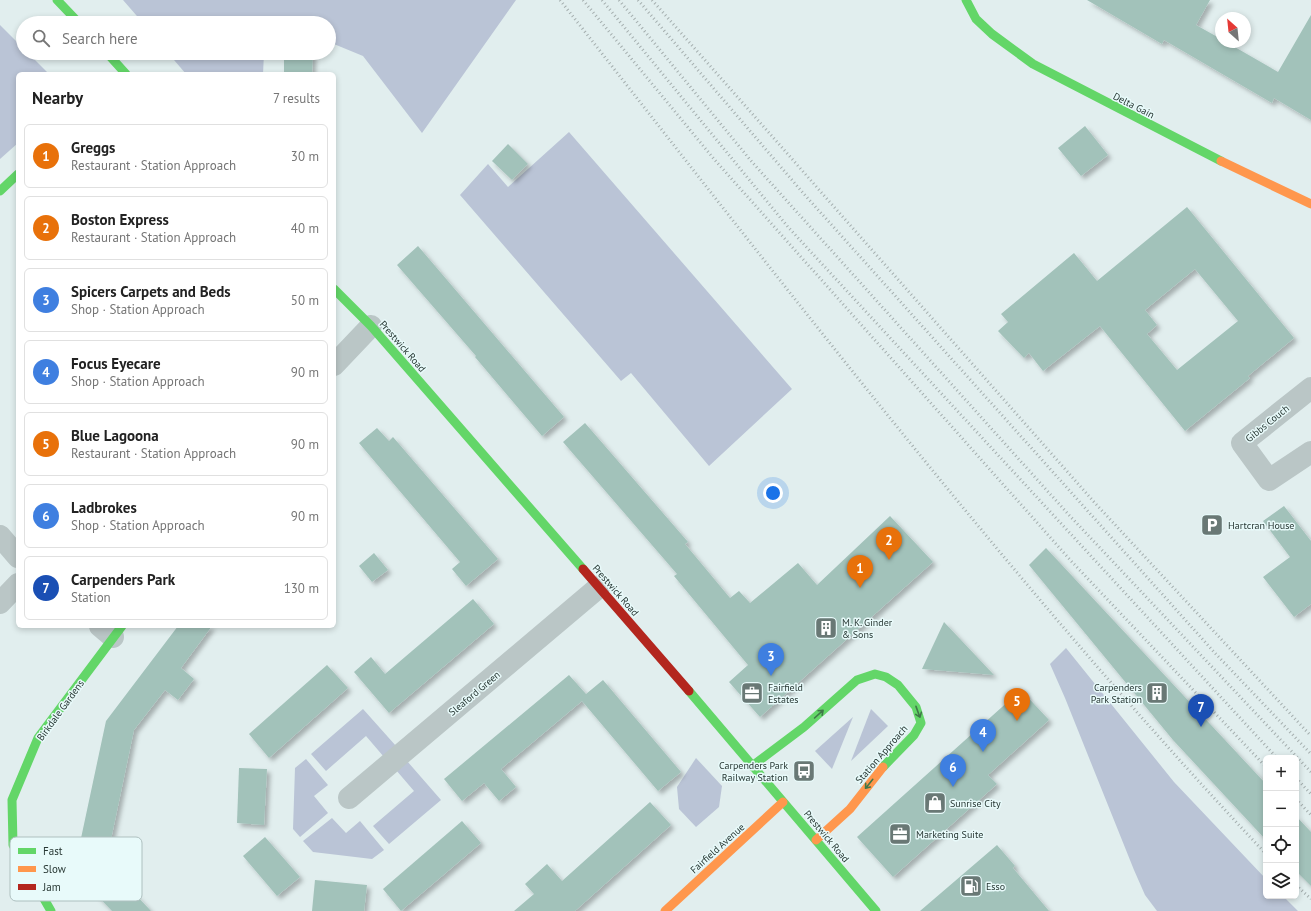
<!DOCTYPE html>
<html lang="en">
<head>
<meta charset="utf-8">
<style>
  body { margin:0; font-family:"PT Sans",sans-serif; background:#f2f2f2; color:#222 }
  .controls { position:absolute; right:12px; bottom:12px; display:grid; overflow:hidden; border-radius:6px; box-shadow:0 2px 6px #0003 }
  .controls button { width:36px; height:36px; display:grid; place-items:center; padding:0; border:0; border-bottom:1px solid #e0e0e0; background:#fff; color:#222; font:20px sans-serif }
  .compass { position:absolute; left:1215px; top:12px; width:36px; height:36px; border-radius:50%; background:#fff; box-shadow:0 2px 6px #0003; rotate:333deg }
  .you { position:absolute; left:773px; top:493px; width:14px; height:14px; margin:-10px; border:3px solid #fff; border-radius:50%; background:#1a73e8; box-shadow:0 0 0 6px #1a73e833 }
  .badge { display:grid; place-items:center; width:26px; height:26px; border-radius:50%; background:#697875; color:#fff; font-size:13px; font-weight:700 }
  .pin { position:absolute; translate:-50% -33px; filter:drop-shadow(0 1px 2px #0008) }
  .pin::after { content:''; position:absolute; top:21px; width:14px; height:12px; background:inherit; clip-path:polygon(0 0,100% 0,50% 100%) }
  .list { margin:0; padding:0; list-style:none }
  h2 { display:flex; justify-content:space-between; align-items:center; height:52px; margin:0; padding:0 16px; font-size:17px }
  h2 small { font-size:13px; font-weight:400; color:#767676 }
  .list li { display:grid; grid-template-columns:26px 1fr auto; gap:12px; align-items:center; box-sizing:border-box; height:64px; margin:0 8px 8px; padding:0 8px; border:1px solid #e0e0e0; border-radius:6px }
  .list b { display:block; font-size:15px; white-space:nowrap }
  .list p { margin:0; font-size:13px; white-space:nowrap; color:#767676 }
  .list em { font-size:13px; font-style:normal; color:#767676 }
  .icon { flex:none; width:22px; height:22px; fill:none; stroke:currentColor; stroke-width:2; stroke-linecap:round; stroke-linejoin:round }
  .map { position:relative; flex:none; width:1311px; height:911px; overflow:hidden }
  .search { position:absolute; background:#fff; box-shadow:0 2px 6px #0003; left:16px; top:16px; width:320px; height:44px; display:flex; align-items:center; gap:10px; box-sizing:border-box; padding:0 14px; border-radius:22px; color:#767676; font-size:15px }
  .panel { position:absolute; background:#fff; box-shadow:0 2px 6px #0003; left:16px; top:72px; width:320px; height:556px; border-radius:6px }
  .map>svg:first-child { display:block }
  .green { fill:#bac4d6 }
  .building { fill:#a2c2ba; fill-rule:evenodd; filter:url(#shadow) }
  .lines { fill:none; stroke-linecap:round; stroke-linejoin:round }
  .street { stroke:#bac6c6; stroke-width:22 }
  .fast { stroke:#63d668; stroke-width:9 }
  .slow { stroke:#ff974d; stroke-width:9 }
  .jam { stroke:#b3261e; stroke-width:9 }
  .rail { stroke:#a4aeae; stroke-width:3; stroke-dasharray:1 3; stroke-linecap:butt }
  .oneway { stroke:#407749 }
  .labels { text-anchor:middle; stroke-width:3; stroke-linejoin:round; paint-order:stroke }
  .street-label { font-size:10px; fill:#283834; stroke:#e8fafa }
  .poi-label { font-size:10px; fill:#283834; stroke:#e8fafa; text-anchor:start }
  .key { fill:#e8fafa; stroke:#aec0bf; stroke-width:1 }
  .key-label { font-size:11px; fill:#283834 }
</style>
</head>
<body>
<div class="map">
<svg width="1311" height="911" viewBox="0 0 1311 911">
  <defs>
    <filter id="shadow"><feDropShadow dx="3.5" dy="3.5" stdDeviation="2" flood-color="#0004"/></filter>
  </defs>
  <rect width="100%" height="100%" fill="#e1eeee"/>
  <!-- green -->
  <g class="green">
    <polygon points="123,0 516,0 422,133 363,56 329,42 329,23 143,23"/>
    <polygon points="0,25 23,48 23,53 28,53 49,74 18,74 18,143 0,159"/>
    <polygon points="168,53 264,53 263,74 186,74"/>
    <polygon points="569,132 792,389 709,466 631,373 621,381 460,195 488,164 508,187"/>
    <polygon points="1066,648 1174,782 1266,879 1266,896 1283,896 1298,911 1157,911 1145,895 1134,870 1065,698 1050,664"/>
    <polygon points="363,709 396,746 384,757 366,736 326,771 311,754"/>
    <polygon points="871,709 888,726 851,761"/>
    <polygon points="853,717 832,769 815,751"/>
    <polygon points="696,758 722,786 719,807 696,827 679,809 677,787"/>
    <polygon points="306,759 328,785 314,796 328,813 300,837 293,829 295,768"/>
    <polygon points="407,761 441,800 389,844 373,826 414,791 396,770"/>
    <polygon points="332,818 346,833 360,821 384,850 372,859 313,852 303,841"/>
  </g>
  <!-- building -->
  <g class="building">
    <polygon points="1087,0 1210,0 1196,25 1221,39 1221,42 1226,42 1278,72 1311,15 1311,120 1274,98 1272,103 1164,40 1162,44"/>
    <polygon points="284,53 313,53 312,74 284,74"/>
    <polygon points="1085,126 1108,155 1081,176 1058,148"/>
    <polygon points="508,144 528,164 512,180 492,161"/>
    <path d="M1187,207L1294,338L1248,376L1250,378L1185,431L1100,326L1043,371L1029,353L1024,358L998,331L1008,322L1001,314L1074,253L1097,281ZM1195,269L1238,321L1177,370L1147,334L1157,325L1145,310Z"/>
    <polygon points="418,246 564,417 542,436 475,357 476,356 397,265"/>
    <polygon points="585,423 688,542 685,544 730,598 739,591 750,603 798,563 817,585 890,516 933,562 760,717 729,682 748,665 674,576 677,574 563,442"/>
    <polygon points="377,428 389,441 393,437 498,559 466,586 452,569 460,562 359,443"/>
    <polygon points="1284,506 1311,541 1311,604 1294,617 1263,577 1290,557 1263,521"/>
    <polygon points="1046,548 1266,784 1266,840 1173,740 1029,565"/>
    <polygon points="374,553 388,570 372,582 359,566"/>
    <polygon points="473,599 494,624 389,713 354,672 371,657 385,674"/>
    <polygon points="944,622 994,675 922,669"/>
    <polygon points="178,626 212,626 181,668 194,679 178,700 165,690 134,730 109,849 80,843 106,721"/>
    <polygon points="327,665 348,688 269,758 249,734"/>
    <polygon points="569,675 586,694 603,680 681,772 658,791 582,701 501,769 516,787 499,801 484,783 462,801 444,779"/>
    <polygon points="1021,690 1049,720 988,775 997,784 893,877 857,837"/>
    <polygon points="239,768 267,769 264,825 237,823"/>
    <polygon points="650,802 671,825 575,911 514,911 534,894 525,884 547,864 562,881"/>
    <polygon points="1296,816 1311,832 1311,886 1296,871"/>
    <polygon points="462,821 481,843 401,911 383,889"/>
    <polygon points="265,837 300,877 277,896 243,856"/>
    <polygon points="997,845 1015,866 1013,868 1049,911 920,911"/>
    <polygon points="105,862 134,893 151,911 112,911 84,882"/>
    <polygon points="315,880 367,885 364,911 312,911"/>
  </g>
  <g class="lines">
    <!-- street -->
    <g class="street">
      <polyline points="334,365 371,326"/>
      <polyline points="1311,388 1242,443 1269,480 1311,452"/>
      <polyline points="0,536 18,557"/>
      <polyline points="0,603 18,584"/>
      <polyline points="100,626 113,637"/>
      <polyline points="349,798 599,587"/>
    </g>
    <!-- fast -->
    <g class="fast">
      <polyline points="57,0 79,23"/>
      <polyline points="966,0 976,19 992,34 1033,64 1221,161"/>
      <polyline points="107,53 126,74"/>
      <polyline points="0,191 18,174"/>
      <polyline points="334,289 371,326 583,569"/>
      <polyline points="689,691 876,911"/>
      <polyline points="752,766 804,727 857,680 875,674 886,677 898,685 916,707 921,723 914,735 883,767"/>
      <polyline points="51,911 13,845 12,800 38,738 122,626"/>
    </g>
    <!-- slow -->
    <g class="slow">
      <polyline points="1221,161 1311,204"/>
      <polyline points="816,840 850,809 883,767"/>
      <polyline points="665,911 783,802"/>
    </g>
    <!-- jam -->
    <polyline class="jam" points="583,569 689,691"/>
    <!-- rail -->
    <g class="rail">
      <path d="M560,0C788,290 1013,585 1266,854"/>
      <polyline points="583,0 714,159 1073,563 1266,767"/>
      <polyline points="602,0 788,227 1277,758"/>
      <polyline points="619,0 752,162 1069,515 1311,772"/>
      <polyline points="638,0 804,194 1214,652 1311,754"/>
      <polyline points="652,0 1094,502 1311,736"/>
      <polyline points="1296,778 1311,794"/>
      <polyline points="1296,799 1311,815"/>
      <polyline points="1296,885 1311,899"/>
    </g>
  </g>
  <!-- one-way arrows -->
  <defs><path id="oneway-shaft" d="M-6 0H5M1.5-3L5.5 0L1.5 3" fill="none" stroke-width="1.6" stroke-linecap="round" stroke-linejoin="round"/></defs>
  <g class="oneway">
    <use href="#oneway-shaft" transform="translate(918 712) rotate(70)"/>
    <use href="#oneway-shaft" transform="translate(819 714) rotate(-42)"/>
    <use href="#oneway-shaft" transform="translate(869 784) rotate(129)"/>
  </g>
  <!-- icons -->
  <defs>
    <g id="parking-square" transform="scale(1.15)"><rect x="-9" y="-9" width="18" height="18" rx="4" fill="#697875" stroke="#e8fafa"/><path d="M-3.5-5.5H1a3.5 3.5 0 0 1 0 7H-1V5.5H-3.5ZM-1-3.4V-.6H.8a1.4 1.4 0 0 0 0-2.8Z" fill="#fff"/></g>
    <g id="building-square" transform="scale(1.15)"><rect x="-9" y="-9" width="18" height="18" rx="4" fill="#697875" stroke="#e8fafa"/><path d="M-4-6H4V6H1V3H-1V6H-4ZM-2.5-4.3h1.7v1.8h-1.7ZM.8-4.3h1.7v1.8H.8ZM-2.5-1h1.7V.8h-1.7ZM.8-1h1.7V.8H.8Z" fill="#fff"/></g>
    <g id="office-square" transform="scale(1.15)"><rect x="-9" y="-9" width="18" height="18" rx="4" fill="#697875" stroke="#e8fafa"/><path d="M-6-3h4V-5.5h4V-3h4V5H-6ZM-1-4.5V-3h2v-1.5ZM-6 0V1H6V0Z" fill="#fff"/></g>
    <g id="bus-square" transform="scale(1.15)"><rect x="-9" y="-9" width="18" height="18" rx="4" fill="#697875" stroke="#e8fafa"/><path d="M-5-6H5V4H4V6H2V4H-2V6H-4V4H-5ZM-3.5-4V0h7V-4ZM-3.5 1.2v1.5H-2V1.2ZM2 1.2v1.5H3.5V1.2Z" fill="#fff"/></g>
    <g id="shop-square" transform="scale(1.15)"><rect x="-9" y="-9" width="18" height="18" rx="4" fill="#697875" stroke="#e8fafa"/><path d="M-5-2.5h2.3a2.7 3.5 0 0 1 5.4 0H5L5.5 6h-11ZM-1.5-2.5h3a1.5 2.3 0 0 0-3 0Z" fill="#fff"/></g>
    <g id="fuel-square" transform="scale(1.15)"><rect x="-9" y="-9" width="18" height="18" rx="4" fill="#697875" stroke="#e8fafa"/><path d="M-5.5-6h7V0h2V4h1.3V-2.5L3-4.5l.8-.8L6-3V5H2.5V1h-1V6h-7ZM-4.2-4.7v3.2H.2V-4.7Z" fill="#fff"/></g>
  </defs>
  <g fill-rule="evenodd">
    <use href="#parking-square" x="1212" y="525"/>
    <use href="#building-square" x="826" y="628"/>
    <use href="#office-square" x="752" y="693"/>
    <use href="#building-square" x="1157" y="693"/>
    <use href="#bus-square" x="804" y="771"/>
    <use href="#shop-square" x="935" y="803"/>
    <use href="#office-square" x="900" y="834"/>
    <use href="#fuel-square" x="971" y="886"/>
  </g>
  <g class="labels">
    <!-- street labels -->
    <g class="street-label">
      <text transform="translate(1134 105) rotate(27)" y="4">Delta Gain</text>
      <text transform="translate(403 346) rotate(49)" y="4">Prestwick Road</text>
      <text transform="translate(1267 423) rotate(-39)" y="4">Gibbs Couch</text>
      <text transform="translate(616 590) rotate(49)" y="4">Prestwick Road</text>
      <text transform="translate(474 693) rotate(-40)" y="4">Sleaford Green</text>
      <text transform="translate(60 710) rotate(-54)" y="4">Birkdale Gardens</text>
      <text transform="translate(881 754) rotate(-49)" y="4">Station Approach</text>
      <text transform="translate(827 836) rotate(50)" y="4">Prestwick Road</text>
      <text transform="translate(717 848) rotate(-42)" y="4">Fairfield Avenue</text>
    </g>
    <!-- poi labels -->
    <g class="poi-label">
      <text x="1228" y="529">Hartcran House</text>
      <text x="842" y="626">M. K. Ginder<tspan x="842" dy="12">&amp; Sons</tspan></text>
      <text x="768" y="691">Fairfield<tspan x="768" dy="12">Estates</tspan></text>
      <text x="1142" y="691" text-anchor="end">Carpenders<tspan x="1142" dy="12">Park Station</tspan></text>
      <text x="788" y="769" text-anchor="end">Carpenders Park<tspan x="788" dy="12">Railway Station</tspan></text>
      <text x="950" y="807">Sunrise City</text>
      <text x="916" y="838">Marketing Suite</text>
      <text x="986" y="890">Esso</text>
    </g>
  </g>
  <!-- legend -->
  <rect x="10" y="837" width="132" height="64" rx="6" class="key"/>
  <rect x="18" y="848" width="18" height="6" fill="#63d668"/>
  <rect x="18" y="866" width="18" height="6" fill="#ff974d"/>
  <rect x="18" y="884" width="18" height="6" fill="#b3261e"/>
  <g class="key-label">
    <text x="43" y="855">Fast</text>
    <text x="43" y="873">Slow</text>
    <text x="43" y="891">Jam</text>
  </g>
</svg>
<div class="controls">
<button>+</button>
<button>−</button>
<button><svg class="icon" aria-label="locate" viewBox="0 0 24 24"><circle cx="12" cy="12" r="6"/><path d="M12 2v4M12 18v4M2 12h4M18 12h4"/></svg></button>
<button><svg class="icon" aria-label="layers" viewBox="0 0 24 24"><path d="M12 4l9 5-9 5-9-5zM3 14l9 5 9-5"/></svg></button>
</div>
<svg class="compass" viewBox="-18 -18 36 36"><path d="M0-13l5 13h-10z" fill="#e53935"/><path d="M0 13l5-13h-10z" fill="#767676"/></svg>
<div class="you"></div>
<div class="pin badge" style="left:860px;top:588px;background:#e8710a">1</div>
<div class="pin badge" style="left:889px;top:560px;background:#e8710a">2</div>
<div class="pin badge" style="left:771px;top:676px;background:#3f7fe0">3</div>
<div class="pin badge" style="left:983px;top:752px;background:#3f7fe0">4</div>
<div class="pin badge" style="left:1017px;top:721px;background:#e8710a">5</div>
<div class="pin badge" style="left:953px;top:787px;background:#3f7fe0">6</div>
<div class="pin badge" style="left:1201px;top:727px;background:#1a4fb4">7</div>
<div class="search"><svg class="icon" aria-label="search" viewBox="0 0 24 24"><circle cx="10" cy="10" r="6"/><path d="M15 15l6 6"/></svg>Search here</div>
<section class="panel">
<h2>Nearby<small>7 results</small></h2>
<ul class="list">
<li><span class="badge" style="background:#e8710a">1</span><div><b>Greggs</b><p>Restaurant · Station Approach</p></div><em>30 m</em></li>
<li><span class="badge" style="background:#e8710a">2</span><div><b>Boston Express</b><p>Restaurant · Station Approach</p></div><em>40 m</em></li>
<li><span class="badge" style="background:#3f7fe0">3</span><div><b>Spicers Carpets and Beds</b><p>Shop · Station Approach</p></div><em>50 m</em></li>
<li><span class="badge" style="background:#3f7fe0">4</span><div><b>Focus Eyecare</b><p>Shop · Station Approach</p></div><em>90 m</em></li>
<li><span class="badge" style="background:#e8710a">5</span><div><b>Blue Lagoona</b><p>Restaurant · Station Approach</p></div><em>90 m</em></li>
<li><span class="badge" style="background:#3f7fe0">6</span><div><b>Ladbrokes</b><p>Shop · Station Approach</p></div><em>90 m</em></li>
<li><span class="badge" style="background:#1a4fb4">7</span><div><b>Carpenders Park</b><p>Station</p></div><em>130 m</em></li>
</ul>
</section>
</div>
</body>
</html>
